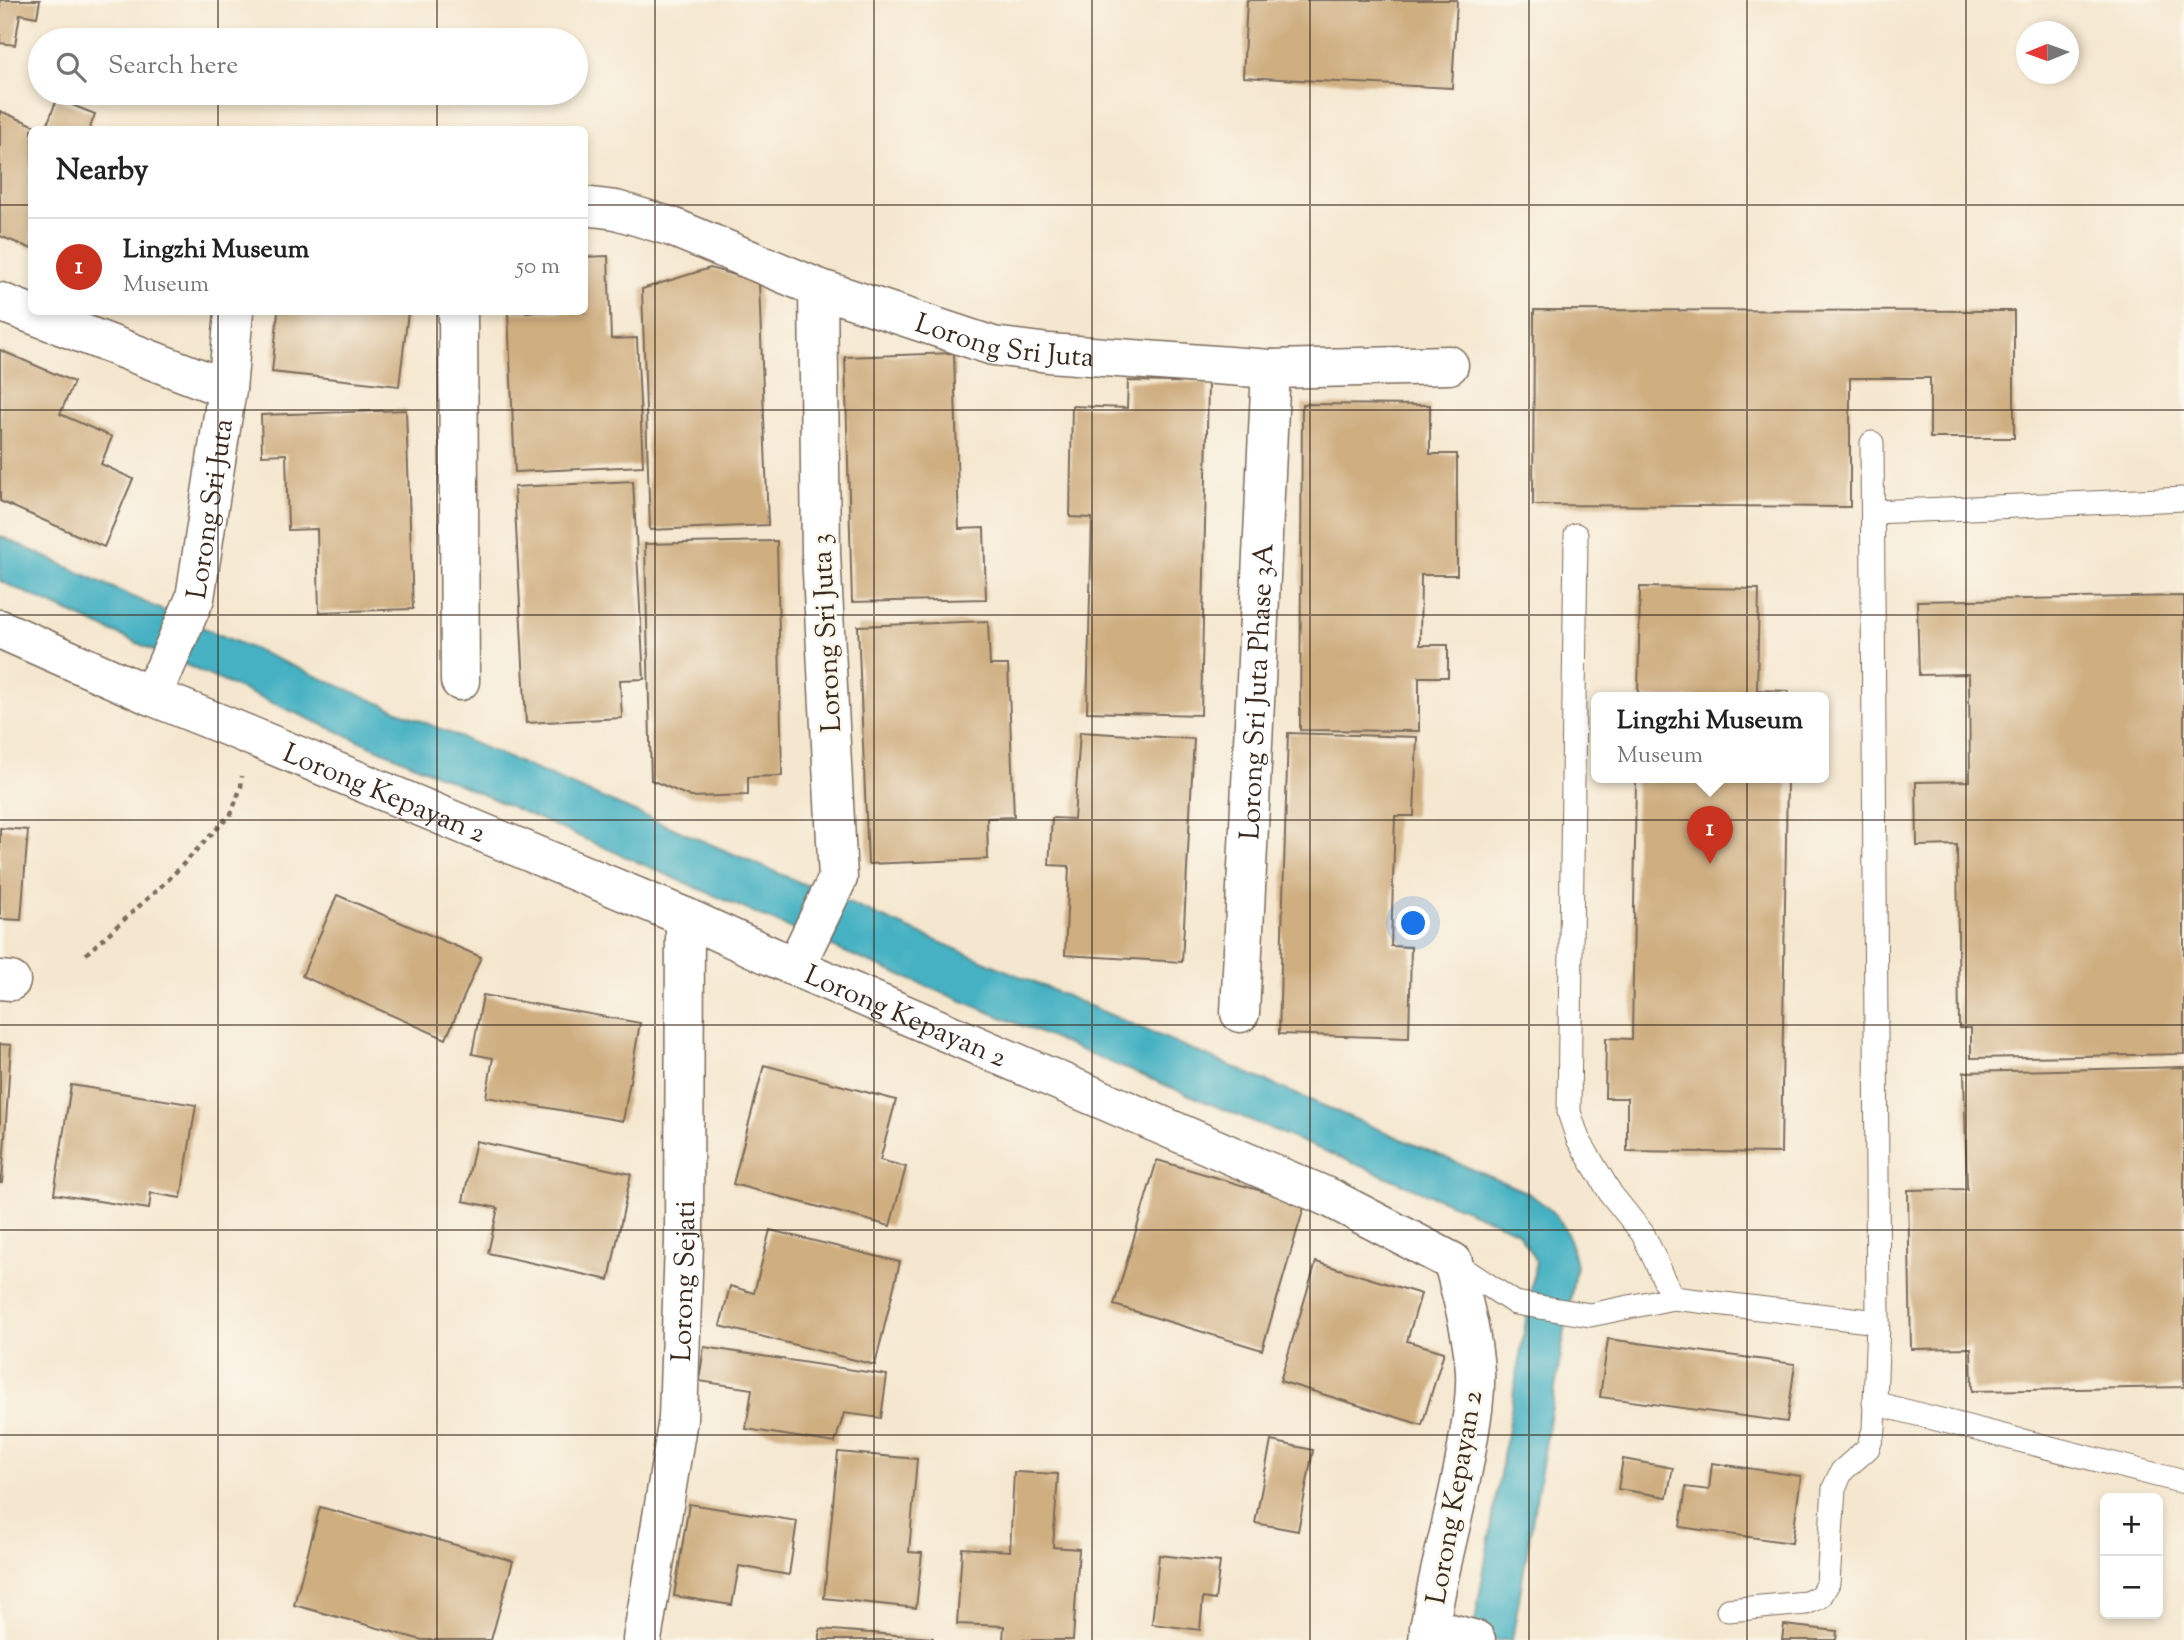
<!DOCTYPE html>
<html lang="en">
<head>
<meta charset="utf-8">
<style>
  body { margin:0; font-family:"Sorts Mill Goudy",serif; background:#f2f2f2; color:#222 }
  .controls { position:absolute; right:21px; bottom:21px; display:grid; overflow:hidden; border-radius:10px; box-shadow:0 4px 10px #0003 }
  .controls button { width:63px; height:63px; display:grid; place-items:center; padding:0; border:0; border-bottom:2px solid #e0e0e0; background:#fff; color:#222; font:35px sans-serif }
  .compass { position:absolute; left:2016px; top:21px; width:63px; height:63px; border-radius:50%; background:#fff; box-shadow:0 4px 10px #0003; rotate:269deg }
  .you { position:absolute; left:1414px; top:924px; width:24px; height:24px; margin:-18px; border:5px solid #fff; border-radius:50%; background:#1a73e8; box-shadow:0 0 0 10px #1a73e833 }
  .badge { display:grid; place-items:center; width:46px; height:46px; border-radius:50%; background:#c8321e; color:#fff; font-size:23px; font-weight:700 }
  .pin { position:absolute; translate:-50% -58px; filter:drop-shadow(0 2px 4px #0008) }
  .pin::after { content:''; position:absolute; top:37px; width:24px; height:21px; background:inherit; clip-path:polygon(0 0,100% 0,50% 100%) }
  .popup { position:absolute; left:1591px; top:692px; width:238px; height:91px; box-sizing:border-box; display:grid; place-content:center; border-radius:10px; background:#fff; filter:drop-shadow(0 2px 5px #0005); font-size:23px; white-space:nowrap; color:#767676 }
  .popup b { font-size:26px; color:#222 }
  .popup::after { content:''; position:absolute; left:50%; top:100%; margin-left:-14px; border:14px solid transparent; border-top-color:#fff }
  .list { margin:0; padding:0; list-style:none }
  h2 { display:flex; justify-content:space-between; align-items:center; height:91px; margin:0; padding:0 28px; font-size:30px }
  h2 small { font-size:23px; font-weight:400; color:#767676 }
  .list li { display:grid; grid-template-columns:46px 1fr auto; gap:21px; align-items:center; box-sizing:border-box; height:98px; padding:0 28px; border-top:2px solid #e0e0e0 }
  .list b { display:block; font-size:26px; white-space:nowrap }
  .list p { margin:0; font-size:23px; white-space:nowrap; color:#767676 }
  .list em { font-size:23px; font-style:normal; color:#767676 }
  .icon { flex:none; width:38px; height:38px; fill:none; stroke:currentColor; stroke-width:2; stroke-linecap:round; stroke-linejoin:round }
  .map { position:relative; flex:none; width:2184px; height:1640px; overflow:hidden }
  .search { position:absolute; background:#fff; box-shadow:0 4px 10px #0003; left:28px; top:28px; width:560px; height:77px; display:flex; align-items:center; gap:18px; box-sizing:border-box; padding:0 24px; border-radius:38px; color:#767676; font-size:26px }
  .panel { position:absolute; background:#fff; box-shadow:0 4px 10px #0003; left:28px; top:126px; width:560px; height:189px; border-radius:10px }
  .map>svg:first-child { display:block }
  .water { fill:#45b1c2; stroke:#406e70; stroke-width:2 }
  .building { fill:#cfae80 }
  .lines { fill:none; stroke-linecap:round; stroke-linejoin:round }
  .lane-casing { stroke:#7c6c5c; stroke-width:25 }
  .street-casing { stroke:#7c6c5c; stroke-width:41 }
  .path { stroke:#7c6c5c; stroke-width:4.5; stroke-dasharray:5 5; stroke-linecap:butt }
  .lane { stroke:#fff; stroke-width:23 }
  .street { stroke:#fff; stroke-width:38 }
  .grid { fill:none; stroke:#3b2a1e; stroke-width:2; stroke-opacity:0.55 }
  .labels { text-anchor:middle; stroke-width:5; stroke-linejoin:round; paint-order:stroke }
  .street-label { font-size:28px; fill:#3b2a1e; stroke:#fbf7ec }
</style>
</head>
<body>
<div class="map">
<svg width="2184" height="1640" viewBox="0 0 2184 1640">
  <rect width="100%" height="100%" fill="#fbf7ec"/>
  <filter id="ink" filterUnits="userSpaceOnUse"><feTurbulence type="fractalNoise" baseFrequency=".0143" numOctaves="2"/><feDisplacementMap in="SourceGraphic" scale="14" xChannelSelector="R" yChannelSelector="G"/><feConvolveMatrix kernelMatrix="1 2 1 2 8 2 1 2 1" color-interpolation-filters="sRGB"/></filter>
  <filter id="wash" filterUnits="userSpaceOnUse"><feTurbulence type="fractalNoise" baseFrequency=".00686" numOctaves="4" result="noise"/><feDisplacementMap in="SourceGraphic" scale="28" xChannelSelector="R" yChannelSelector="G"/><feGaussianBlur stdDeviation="1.57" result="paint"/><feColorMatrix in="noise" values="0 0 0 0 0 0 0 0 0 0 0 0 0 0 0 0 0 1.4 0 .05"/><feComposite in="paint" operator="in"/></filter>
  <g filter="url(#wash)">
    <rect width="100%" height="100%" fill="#f5e7cf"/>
    <!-- water -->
    <path class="water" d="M0,536L157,608L1528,1193C1561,1215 1568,1227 1576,1266L1512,1640H1472L1536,1261L1517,1231L842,951L206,674L0,581Z"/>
    <g id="blocks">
      <!-- building -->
      <g class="building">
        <polygon points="0,0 40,0 37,17 20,14 15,45 0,43"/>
        <polygon points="1247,0 1457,0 1452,88 1243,77"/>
        <polygon points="57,99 95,114 89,130 45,130"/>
        <polygon points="0,111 43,129 32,130 32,249 0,236"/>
        <polygon points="608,256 611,339 637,338 643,466 515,472 508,312 584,312 584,257"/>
        <polygon points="710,268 759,282 768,525 650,530 642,289"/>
        <polygon points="1534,310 2014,311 2014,438 1930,438 1930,378 1850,378 1850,507 1533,505"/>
        <polygon points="278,312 408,312 399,386 272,372"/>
        <polygon points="0,350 74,382 60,414 112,437 101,464 133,479 104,547 0,501"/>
        <polygon points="954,353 959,529 984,528 986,599 852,602 845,357"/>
        <polygon points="1128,381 1208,383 1201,715 1087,712 1092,518 1070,517 1072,406 1127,408"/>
        <polygon points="1302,404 1430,405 1430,454 1457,454 1457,575 1421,575 1420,645 1448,645 1448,677 1419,677 1419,731 1300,730"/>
        <polygon points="406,410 413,609 319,612 317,529 288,530 286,454 262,455 261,415"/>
        <polygon points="633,481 644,679 620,680 622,718 526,723 514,487"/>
        <polygon points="777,541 782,776 748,777 748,795 691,797 651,780 645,544"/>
        <polygon points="1640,587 1759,589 1757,690 1788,691 1788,698 1638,698"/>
        <polygon points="2184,596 2184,1054 1971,1058 1971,1028 1959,1028 1957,845 1917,846 1916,782 1970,781 1969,674 1919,675 1917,601"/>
        <polygon points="988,621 990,665 1008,665 1014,817 987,818 988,859 868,864 858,626"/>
        <polygon points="1080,732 1194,739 1182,962 1065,955 1069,866 1049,865 1052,818 1074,819"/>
        <polygon points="1288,733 1417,737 1414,816 1395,816 1391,946 1411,947 1409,1038 1279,1034"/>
        <polygon points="1636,778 1787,778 1781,1153 1627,1151 1627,1098 1605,1098 1606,1038 1632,1039"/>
        <polygon points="0,828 28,830 21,920 0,919"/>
        <polygon points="337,895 481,957 446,1039 302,976"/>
        <polygon points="483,995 640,1023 623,1121 486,1097 493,1058 472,1054"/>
        <polygon points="0,1044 11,1045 2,1183 0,1183"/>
        <polygon points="764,1065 896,1100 880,1160 906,1167 890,1226 733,1184"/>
        <polygon points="2184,1067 2184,1387 1972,1391 1971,1348 1911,1349 1908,1190 1967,1189 1964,1072"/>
        <polygon points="71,1085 196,1105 181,1198 151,1193 149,1209 54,1194"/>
        <polygon points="476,1141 631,1174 609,1280 488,1253 498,1208 463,1201"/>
        <polygon points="1157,1160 1305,1204 1262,1350 1114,1305"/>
        <polygon points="770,1230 900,1262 875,1365 720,1326 730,1286 754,1293"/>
        <polygon points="1316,1262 1421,1294 1407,1341 1444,1352 1422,1425 1280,1381"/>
        <polygon points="1608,1339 1795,1364 1787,1422 1600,1397"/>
        <polygon points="704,1347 887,1375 881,1418 844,1413 835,1443 746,1429 752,1389 699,1381"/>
        <polygon points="1271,1441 1313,1450 1298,1531 1255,1523"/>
        <polygon points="838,1452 917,1459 909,1552 922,1553 916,1608 824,1598"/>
        <polygon points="1623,1459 1673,1468 1667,1497 1618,1489"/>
        <polygon points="1712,1463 1801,1476 1792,1543 1680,1527 1686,1487 1709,1490"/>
        <polygon points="1014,1472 1058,1474 1053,1547 1079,1549 1073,1640 1003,1640 1004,1626 957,1624 962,1548 1010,1551"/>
        <polygon points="689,1504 797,1521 789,1575 739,1566 732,1605 674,1596"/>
        <polygon points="320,1507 513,1561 491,1640 422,1640 294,1605"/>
        <polygon points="1159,1555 1220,1562 1215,1600 1203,1598 1200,1630 1152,1624"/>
        <polygon points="1784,1625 1837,1631 1836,1640 1782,1640"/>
        <polygon points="820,1629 933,1638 933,1640 820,1640"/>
      </g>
    </g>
  </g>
  <g filter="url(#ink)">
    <use href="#blocks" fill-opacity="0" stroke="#7c6c5c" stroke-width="2"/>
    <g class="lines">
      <!-- lane casing -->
      <g class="lane-casing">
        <g id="lane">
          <polyline points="1873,512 2184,499"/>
          <polyline points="1576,535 1569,1112 1578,1139 1611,1194 1643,1234 1673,1298"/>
          <polyline points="1453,1262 1515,1303 1590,1315 1673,1298 1878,1322"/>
          <polyline points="1874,1403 2184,1482"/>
          <polyline points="1728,1610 1806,1603 1820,1597 1828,1583 1834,1488 1842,1471 1868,1448 1874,1430 1878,1322 1872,443"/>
        </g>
      </g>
      <!-- street casing -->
      <g class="street-casing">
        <g id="street">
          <path id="s1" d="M584,206L616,210L672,227L818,288L993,346L1049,353L1271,369L1449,365"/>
          <polyline points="0,302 227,389"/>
          <polyline points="458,312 460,681"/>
          <path id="s2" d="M0,629L149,695L246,734L685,917L795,967L1332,1199L1453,1262C1462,1298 1473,1335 1475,1372C1476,1395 1472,1418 1468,1441C1458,1508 1436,1573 1428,1640"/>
          <path id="s3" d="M149,695L164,670L195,598L227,389L234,312"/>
          <polyline points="795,967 838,878 821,554 818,288"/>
          <polyline points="0,980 11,981"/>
          <path id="s4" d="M1240,1013L1271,369"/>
          <polyline points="1429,1627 1476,1640"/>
          <path id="s5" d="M642,1640L678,1419L684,1243L685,917"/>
        </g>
      </g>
      <!-- path -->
      <polyline class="path" points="86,954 169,879 231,814 241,787 242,776"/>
      <!-- lane -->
      <use href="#lane" class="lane"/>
      <!-- street -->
      <use href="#street" class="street"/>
    </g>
  </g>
  <!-- grid -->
  <path class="grid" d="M218,0V40M437,0V40M655,0V1640M874,0V1640M1092,0V1640M1310,0V1640M1529,0V1640M1747,0V1640M1966,0V1640M218,93V130M437,93V130M0,205H32M584,205H2184M218,312V1640M437,312V1640M0,410H2184M0,615H2184M0,820H2184M0,1025H2184M0,1230H2184M0,1435H2184"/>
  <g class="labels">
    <!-- street labels -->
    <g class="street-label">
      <text dy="10" stroke="none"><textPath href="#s1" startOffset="444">Lorong Sri Juta</textPath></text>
      <text dy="10" stroke="none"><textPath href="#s3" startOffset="198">Lorong Sri Juta</textPath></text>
      <text transform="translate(825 633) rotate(-93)" y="10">Lorong Sri Juta 3</text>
      <text dy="10" stroke="none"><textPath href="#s4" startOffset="322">Lorong Sri Juta Phase 3A</textPath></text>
      <text dy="10" stroke="none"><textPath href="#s2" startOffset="418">Lorong Kepayan 2</textPath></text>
      <text dy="10" stroke="none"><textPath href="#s2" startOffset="985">Lorong Kepayan 2</textPath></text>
      <text dy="10" stroke="none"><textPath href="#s5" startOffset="362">Lorong Sejati</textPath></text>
      <text transform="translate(1453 1497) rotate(-80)" y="10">Lorong Kepayan 2</text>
    </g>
  </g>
</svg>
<div class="controls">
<button>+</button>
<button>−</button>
</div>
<svg class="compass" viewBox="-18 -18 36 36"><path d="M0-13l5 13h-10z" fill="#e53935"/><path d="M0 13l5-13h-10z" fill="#767676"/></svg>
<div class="you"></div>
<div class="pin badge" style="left:1710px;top:864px">1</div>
<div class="popup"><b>Lingzhi Museum</b>Museum</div>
<div class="search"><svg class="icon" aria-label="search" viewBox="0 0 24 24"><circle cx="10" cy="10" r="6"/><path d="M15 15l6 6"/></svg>Search here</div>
<section class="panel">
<h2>Nearby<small></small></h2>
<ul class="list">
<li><span class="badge">1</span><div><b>Lingzhi Museum</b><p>Museum</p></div><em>50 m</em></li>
</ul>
</section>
</div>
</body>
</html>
